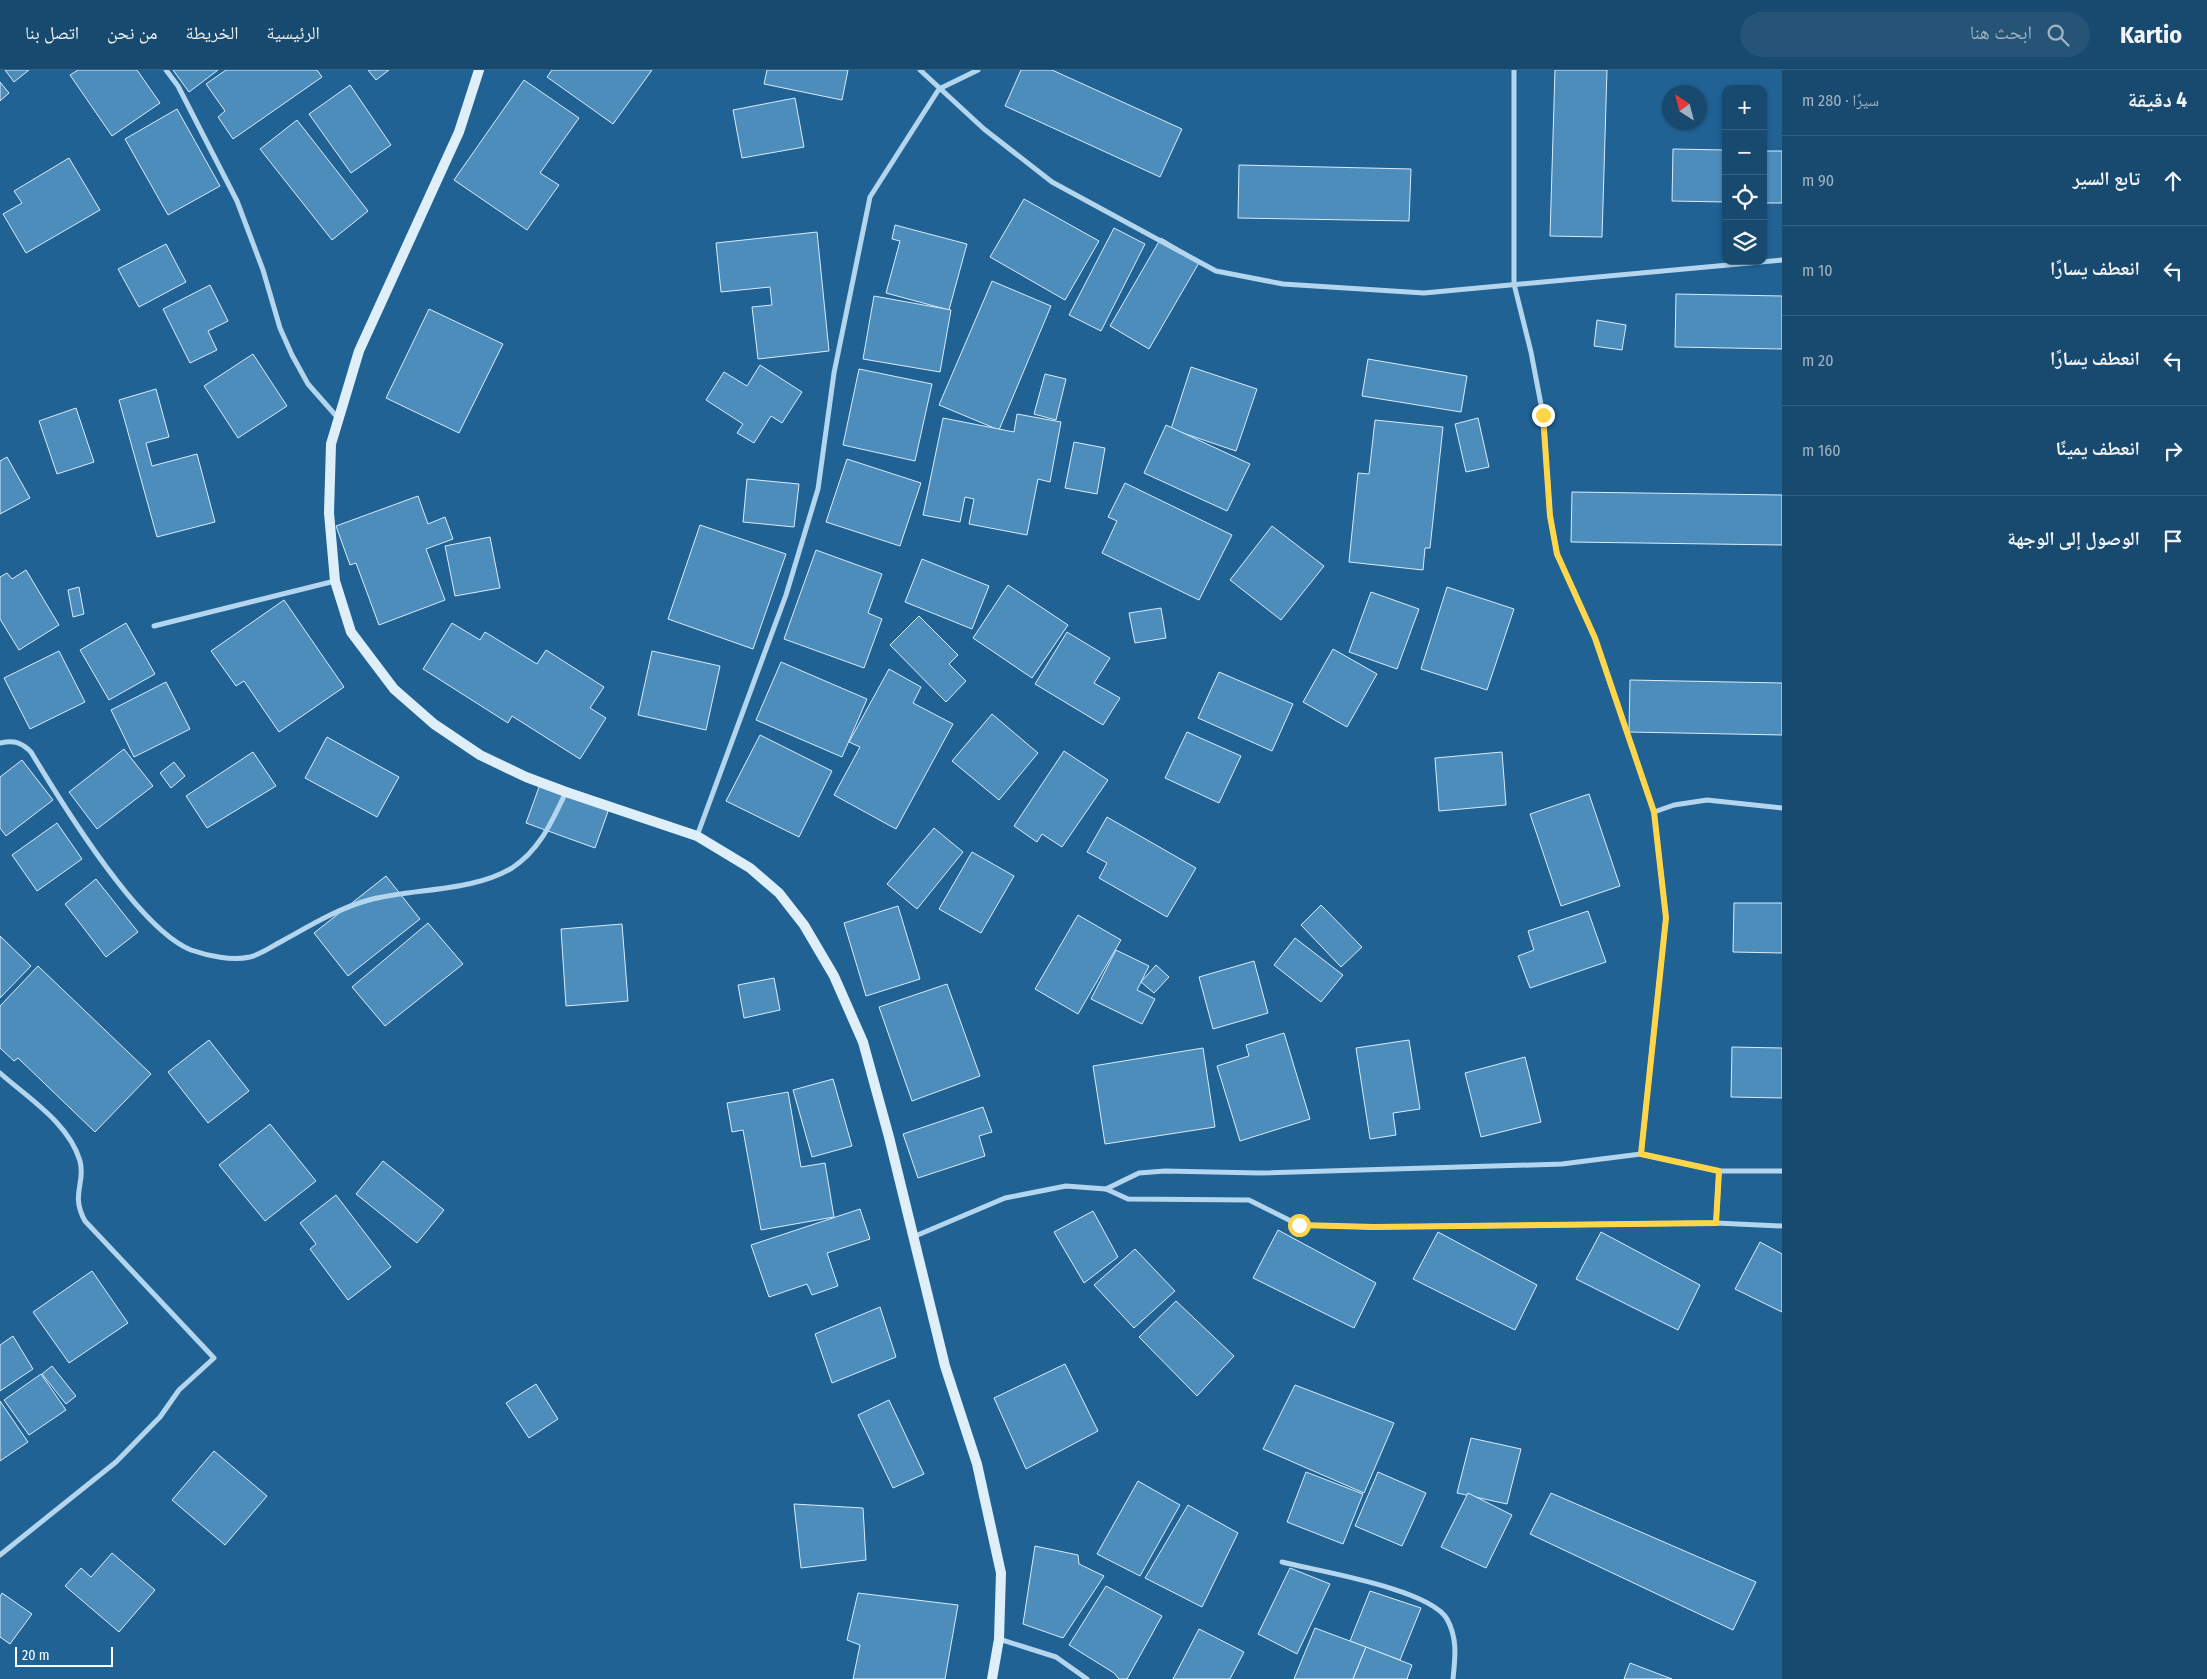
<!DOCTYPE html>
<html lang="ar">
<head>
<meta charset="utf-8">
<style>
  body { margin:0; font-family:"Fira Sans Condensed","Noto Naskh Arabic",sans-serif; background:#255477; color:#f1f3f6; direction:rtl }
  .controls { position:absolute; right:15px; top:15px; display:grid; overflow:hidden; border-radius:10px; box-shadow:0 1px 4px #0004 }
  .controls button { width:45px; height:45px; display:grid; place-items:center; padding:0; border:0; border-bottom:1px solid #366282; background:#184a6f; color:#f1f3f6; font:25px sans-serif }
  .compass { position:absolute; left:1662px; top:15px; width:45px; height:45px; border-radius:50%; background:#184a6f; box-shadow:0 1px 4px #0004; rotate:324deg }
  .scale { position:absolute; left:15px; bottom:12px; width:98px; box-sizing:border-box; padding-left:5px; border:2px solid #fff; border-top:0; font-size:14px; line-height:18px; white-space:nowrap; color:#fff; -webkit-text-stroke:4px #206294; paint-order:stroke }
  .stop { position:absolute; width:15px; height:15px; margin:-11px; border:4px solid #ffd54a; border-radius:50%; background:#fff }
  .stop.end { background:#ffd54a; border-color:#fff; box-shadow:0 1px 5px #0008 }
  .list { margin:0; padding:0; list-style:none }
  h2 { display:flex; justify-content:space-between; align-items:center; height:65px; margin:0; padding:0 20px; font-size:21px }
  h2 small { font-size:16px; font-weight:400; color:#9fb3c3 }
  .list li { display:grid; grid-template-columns:32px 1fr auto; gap:15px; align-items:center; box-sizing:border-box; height:90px; padding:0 20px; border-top:1px solid #366282 }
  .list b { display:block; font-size:19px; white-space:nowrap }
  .list em { font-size:16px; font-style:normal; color:#9fb3c3 }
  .icon { flex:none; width:28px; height:28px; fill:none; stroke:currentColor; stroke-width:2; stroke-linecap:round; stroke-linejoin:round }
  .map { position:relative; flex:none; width:1782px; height:1609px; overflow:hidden; direction:ltr }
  header { display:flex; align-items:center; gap:30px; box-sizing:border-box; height:70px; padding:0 25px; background:#184a6f; border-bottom:1px solid #366282 }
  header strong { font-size:24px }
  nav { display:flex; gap:28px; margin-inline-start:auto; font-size:18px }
  .search { width:350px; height:45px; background:#255477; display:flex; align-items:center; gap:12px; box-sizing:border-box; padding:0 18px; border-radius:28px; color:#9fb3c3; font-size:19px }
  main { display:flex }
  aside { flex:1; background:#184a6f }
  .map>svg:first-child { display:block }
  .building { fill:#4c8dbc; stroke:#d9ecfa }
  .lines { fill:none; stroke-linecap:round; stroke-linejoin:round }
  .street { stroke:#b3d5ee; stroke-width:5 }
  .secondary { stroke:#dfeffa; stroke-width:10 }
  .route { stroke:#ffd54a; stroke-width:6 }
</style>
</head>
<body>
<header>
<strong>Kartio</strong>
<div class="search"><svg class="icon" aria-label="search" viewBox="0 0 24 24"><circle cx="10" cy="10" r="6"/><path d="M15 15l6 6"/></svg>ابحث هنا</div>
<nav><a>الرئيسية</a><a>الخريطة</a><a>من نحن</a><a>اتصل بنا</a></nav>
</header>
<main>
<aside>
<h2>4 دقيقة<small>سيرًا · 280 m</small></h2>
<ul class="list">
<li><svg class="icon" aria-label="ahead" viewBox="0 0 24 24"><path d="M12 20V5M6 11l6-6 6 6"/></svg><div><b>تابع السير</b></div><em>90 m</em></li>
<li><svg class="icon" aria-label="left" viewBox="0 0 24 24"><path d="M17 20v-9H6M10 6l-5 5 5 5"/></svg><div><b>انعطف يسارًا</b></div><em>10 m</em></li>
<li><svg class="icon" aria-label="left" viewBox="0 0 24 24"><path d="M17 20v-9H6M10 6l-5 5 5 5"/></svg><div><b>انعطف يسارًا</b></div><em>20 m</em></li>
<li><svg class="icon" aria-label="right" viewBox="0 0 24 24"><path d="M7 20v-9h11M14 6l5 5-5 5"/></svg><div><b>انعطف يمينًا</b></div><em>160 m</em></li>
<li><svg class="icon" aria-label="arrive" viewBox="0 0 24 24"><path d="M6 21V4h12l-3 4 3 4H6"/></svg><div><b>الوصول إلى الوجهة</b></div></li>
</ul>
</aside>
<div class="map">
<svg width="1782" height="1609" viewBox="0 0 1782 1609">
  <rect width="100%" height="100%" fill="#206294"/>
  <!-- building -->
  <g class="building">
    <polygon points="5,0 29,0 14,12"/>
    <polygon points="78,0 137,0 160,33 112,66 70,5"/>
    <polygon points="173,0 218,0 189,22"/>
    <polygon points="226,0 317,0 322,7 233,69 218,47 225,41 206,14"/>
    <polygon points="368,0 389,0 376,10"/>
    <polygon points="552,0 652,0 613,54 547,7"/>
    <polygon points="767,0 848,0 842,30 764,14"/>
    <polygon points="1021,0 1052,0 1182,59 1160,107 1005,36"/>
    <polygon points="1555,0 1607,0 1602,167 1550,166"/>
    <polygon points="524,10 579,48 540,103 559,115 527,160 454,110"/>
    <polygon points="0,12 9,23 0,31"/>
    <polygon points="350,15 391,75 351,103 309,44"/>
    <polygon points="795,28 804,77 742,88 733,40"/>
    <polygon points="177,39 220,116 168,145 125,69"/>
    <polygon points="297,50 368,141 332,170 260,79"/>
    <polygon points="1673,79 1726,80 1726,132 1672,131"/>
    <rect x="1763" y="81" width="19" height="52"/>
    <polygon points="69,88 100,140 26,183 3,144 22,133 14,121"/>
    <polygon points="1239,95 1411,99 1409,151 1238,148"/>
    <polygon points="1024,129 1099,171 1065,230 990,187"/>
    <polygon points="895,155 967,174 949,240 886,223 900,171 892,169"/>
    <polygon points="1114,158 1145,174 1101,261 1069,245"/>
    <polygon points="817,162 829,281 758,289 752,237 772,235 770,217 721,222 716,173"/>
    <polygon points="1161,168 1200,191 1149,279 1110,256"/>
    <polygon points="166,174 186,212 139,237 118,199"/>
    <polygon points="992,211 1051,236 999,360 939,335"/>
    <polygon points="210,215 228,251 208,261 217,280 190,293 163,239"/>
    <polygon points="1676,224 1782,226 1782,279 1675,277"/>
    <polygon points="874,226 951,240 940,302 863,289"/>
    <polygon points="429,239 503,274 459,363 386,328"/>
    <polygon points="1597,250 1626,255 1622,280 1594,276"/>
    <polygon points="253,284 287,336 238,368 204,316"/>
    <polygon points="1368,289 1467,306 1461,342 1362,326"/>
    <polygon points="760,295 802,322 782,353 771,346 754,373 737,363 743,354 706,330 724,302 747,316"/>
    <polygon points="1191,297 1257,319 1236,381 1171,359"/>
    <polygon points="859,299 932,314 915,391 843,375"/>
    <polygon points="1045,304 1066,309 1056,350 1034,344"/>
    <polygon points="156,319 169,367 146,373 152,396 197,384 215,452 157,467 119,330"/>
    <polygon points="76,338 94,392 57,404 39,351"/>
    <polygon points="1017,344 1061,352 1050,412 1038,409 1027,465 969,454 974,429 965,427 960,452 923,445 943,348 1014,362"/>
    <polygon points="1478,348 1489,397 1466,402 1455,354"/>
    <polygon points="1375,350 1443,357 1430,478 1425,478 1423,500 1349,492 1358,403 1369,404"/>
    <polygon points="1166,355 1250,394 1227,441 1144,403"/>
    <polygon points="1074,372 1105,378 1097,424 1065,418"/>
    <polygon points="7,387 30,428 0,444 0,391"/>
    <polygon points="847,389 921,413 900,476 826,452"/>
    <polygon points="747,409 799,414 794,457 743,452"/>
    <polygon points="1125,413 1232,465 1199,530 1102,483 1117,451 1108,447"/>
    <polygon points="1572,422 1782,425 1782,475 1571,472"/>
    <polygon points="418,426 428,454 445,447 453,469 426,479 445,530 379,555 356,493 350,495 336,456"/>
    <polygon points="700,455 786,484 753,579 668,549"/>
    <polygon points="1272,456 1324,496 1281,550 1230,510"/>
    <polygon points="490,467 500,518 455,526 445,476"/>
    <polygon points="816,480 882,504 868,543 882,549 864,598 784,569"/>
    <polygon points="922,489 989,516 972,559 905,532"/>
    <polygon points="26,500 59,555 19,580 0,549 0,507 7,503 12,509"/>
    <polygon points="1008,515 1068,555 1032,608 973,568"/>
    <polygon points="79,517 84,544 73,547 68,520"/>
    <polygon points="1447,517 1514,539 1487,620 1421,599"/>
    <polygon points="1371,522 1419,539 1397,599 1349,582"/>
    <polygon points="284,530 344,617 279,662 244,611 236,616 211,581"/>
    <polygon points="1161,538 1166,568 1135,573 1129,543"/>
    <polygon points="919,546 958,585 949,594 966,611 946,632 890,575"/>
    <polygon points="126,553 155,604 109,630 80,580"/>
    <polygon points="452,553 480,570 485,562 537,594 546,580 604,617 590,638 606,648 580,689 512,646 508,653 423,599"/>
    <polygon points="1067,562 1110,588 1094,613 1120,628 1103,655 1035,614"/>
    <polygon points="1333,579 1377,604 1347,657 1303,632"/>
    <polygon points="59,581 85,632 30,659 4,608"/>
    <polygon points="652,581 720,596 706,660 638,645"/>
    <polygon points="781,592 867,629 842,687 756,650"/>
    <polygon points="889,599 921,617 913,633 953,654 896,759 834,725 860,677 849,672"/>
    <polygon points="1219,602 1293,634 1272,681 1198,648"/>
    <polygon points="1630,610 1782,613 1782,665 1629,662"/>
    <polygon points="166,612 190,659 134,687 111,640"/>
    <polygon points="992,644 1038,683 999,730 952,691"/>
    <polygon points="1187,662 1241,686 1219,733 1165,708"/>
    <polygon points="760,665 832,701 799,767 726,731"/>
    <polygon points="327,667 399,707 377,747 305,708"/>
    <polygon points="124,679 153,716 97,759 69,722"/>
    <polygon points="1064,681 1108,710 1062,777 1042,764 1037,772 1014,756"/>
    <polygon points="253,682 276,716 207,758 186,726"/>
    <polygon points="1502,682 1506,735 1439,741 1435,688"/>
    <polygon points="22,690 53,730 6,766 0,758 0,707"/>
    <polygon points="174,692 185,706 171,718 160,703"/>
    <polygon points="542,709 611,733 595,778 526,753"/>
    <polygon points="1589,724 1620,816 1561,836 1530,744"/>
    <polygon points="1107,747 1196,798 1167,847 1099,808 1107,793 1087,782"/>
    <polygon points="57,753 82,789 37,821 12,785"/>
    <polygon points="934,758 963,782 917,839 887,814"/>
    <polygon points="972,782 1014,806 981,863 939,839"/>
    <polygon points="386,806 420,849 348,906 314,863"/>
    <polygon points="96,809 138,862 106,887 65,834"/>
    <polygon points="1734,833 1782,833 1782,883 1733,882"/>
    <polygon points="1321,835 1362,877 1341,897 1301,855"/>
    <polygon points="898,836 920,909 866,926 844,853"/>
    <polygon points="1588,841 1606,892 1530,918 1518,886 1534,880 1528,861"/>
    <polygon points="1078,845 1121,870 1078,944 1035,919"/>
    <polygon points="428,853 463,894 385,956 352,917"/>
    <polygon points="622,854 628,931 566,936 561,859"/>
    <polygon points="0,866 31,896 0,928"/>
    <polygon points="1295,868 1343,905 1321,932 1274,895"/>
    <polygon points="1116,880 1149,896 1137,920 1155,929 1142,954 1091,929"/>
    <polygon points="1254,891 1268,943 1213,959 1199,907"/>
    <polygon points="1156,895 1169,907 1154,923 1141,912"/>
    <polygon points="38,896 151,1004 95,1062 18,988 14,991 0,978 0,936"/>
    <polygon points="774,908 780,940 744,948 738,915"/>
    <polygon points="947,914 980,1006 912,1031 879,937"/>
    <polygon points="1284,963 1310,1049 1240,1071 1217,996 1249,986 1246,975"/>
    <polygon points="209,970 249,1021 208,1053 168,1002"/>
    <polygon points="1409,970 1420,1039 1393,1043 1396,1065 1370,1069 1356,978"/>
    <polygon points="1732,977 1782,978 1782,1028 1731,1027"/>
    <polygon points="1203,978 1215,1057 1105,1074 1093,996"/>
    <polygon points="1525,987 1541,1052 1481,1067 1465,1003"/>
    <polygon points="833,1009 852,1076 812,1087 793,1020"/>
    <polygon points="788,1022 801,1097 825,1093 834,1147 761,1160 743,1060 732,1062 727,1033"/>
    <polygon points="983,1037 992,1062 979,1066 985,1086 918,1108 903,1064"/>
    <polygon points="270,1054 316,1111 265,1151 219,1095"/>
    <polygon points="383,1091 444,1140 417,1173 356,1124"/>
    <polygon points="336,1125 391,1197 348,1230 310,1179 316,1174 300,1153"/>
    <polygon points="860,1139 870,1169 827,1183 838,1216 812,1225 807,1214 769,1227 751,1175"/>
    <polygon points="1093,1141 1118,1187 1084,1213 1054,1162"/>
    <polygon points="1278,1160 1376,1213 1354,1258 1253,1208"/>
    <polygon points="1438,1162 1537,1215 1515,1260 1413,1209"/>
    <polygon points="1601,1162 1700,1215 1678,1260 1576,1209"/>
    <polygon points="1760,1172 1782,1184 1782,1242 1735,1219"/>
    <polygon points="1135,1179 1175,1221 1134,1258 1094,1215"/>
    <polygon points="92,1201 128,1253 69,1293 33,1242"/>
    <polygon points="1176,1231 1234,1286 1197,1326 1139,1267"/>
    <polygon points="880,1237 896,1287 832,1313 815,1264"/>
    <polygon points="13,1266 33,1299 0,1321 0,1275"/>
    <polygon points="1065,1294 1098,1361 1026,1399 994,1328"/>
    <polygon points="52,1296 76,1326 66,1334 42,1304"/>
    <polygon points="41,1304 66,1340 29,1365 4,1330"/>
    <polygon points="536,1314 558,1349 529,1368 506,1333"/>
    <polygon points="1295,1315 1394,1353 1364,1423 1263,1379"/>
    <polygon points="889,1330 924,1404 893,1418 858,1345"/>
    <polygon points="0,1331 28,1372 0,1391"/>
    <polygon points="1471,1368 1521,1379 1507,1434 1457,1423"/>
    <polygon points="214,1381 267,1426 225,1475 172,1430"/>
    <polygon points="1306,1402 1363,1424 1343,1474 1287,1452"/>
    <polygon points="1378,1402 1426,1423 1402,1476 1355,1456"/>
    <polygon points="1138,1411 1180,1435 1140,1506 1097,1484"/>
    <polygon points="1468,1423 1512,1445 1486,1498 1441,1477"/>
    <polygon points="1551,1423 1756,1512 1733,1560 1530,1464"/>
    <polygon points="794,1434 863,1438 866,1490 801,1498"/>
    <polygon points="1188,1435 1238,1463 1202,1537 1145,1508"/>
    <polygon points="1035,1476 1078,1485 1079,1494 1104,1506 1063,1568 1023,1554"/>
    <polygon points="112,1483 155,1520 119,1562 65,1516 81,1498 91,1507"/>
    <polygon points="1290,1498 1330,1514 1297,1584 1258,1564"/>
    <polygon points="1106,1516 1162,1546 1127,1609 1119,1609 1114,1603 1069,1575"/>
    <polygon points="1370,1521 1421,1538 1400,1590 1350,1571"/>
    <polygon points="2,1523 32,1544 10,1574 0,1567 0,1527"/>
    <polygon points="858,1523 958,1535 945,1609 853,1609 860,1575 847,1570"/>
    <polygon points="1315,1558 1366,1577 1353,1609 1294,1609"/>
    <polygon points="1199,1559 1244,1582 1230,1609 1173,1609"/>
    <polygon points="1366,1577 1412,1595 1407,1609 1353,1609"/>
    <polygon points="1630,1593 1672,1609 1624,1609"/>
  </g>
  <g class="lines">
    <!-- street -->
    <g class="street">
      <polyline points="166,0 178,16 237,131 263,200 280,258 292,285 308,314 338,348"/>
      <polyline points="920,0 984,59 1052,112 1216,201 1283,214 1424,223 1782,190"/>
      <polyline points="1514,0 1514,214 1531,282 1543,345 1550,446 1557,484 1595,568 1654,742"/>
      <polyline points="154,556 335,511"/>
      <path d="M0,673C14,670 21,672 31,682C61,732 138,859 191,880C208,886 232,891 250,887C262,884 274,875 284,870C311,855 339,838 369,830C415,818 472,822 512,798C540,780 552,751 566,722"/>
      <polyline points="697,766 786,525 818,419 834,303 870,127 939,19 978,0"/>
      <path d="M0,1003C28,1028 69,1053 80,1091C86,1113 70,1124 85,1151L214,1288L179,1320L160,1347L116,1392L0,1485"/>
      <polyline points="1641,1084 1666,847 1654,742 1674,735 1707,730 1782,738"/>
      <polyline points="1106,1119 1139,1103 1165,1101 1260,1103 1562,1094 1641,1084 1719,1101 1782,1101"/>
      <polyline points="1716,1153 1719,1101"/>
      <polyline points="913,1167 1005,1128 1066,1116 1106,1119 1128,1129 1249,1130 1299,1155 1374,1157 1716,1153 1782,1156"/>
      <path d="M1282,1492C1318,1501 1430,1519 1447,1549C1458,1569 1455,1588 1453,1609"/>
      <polyline points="999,1569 1056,1587 1087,1609"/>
    </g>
    <!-- secondary -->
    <polyline class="secondary" points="479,0 459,62 359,281 331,374 329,443 335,511 351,562 394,619 434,654 480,685 526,707 566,722 697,766 750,798 779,823 804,855 834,906 863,972 889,1067 945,1296 977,1394 1001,1503 999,1569 992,1609"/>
  </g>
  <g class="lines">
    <!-- route -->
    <polyline class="route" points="1299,1155 1374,1157 1716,1153 1719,1101 1641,1084 1666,848 1654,742 1595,568 1557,484 1550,446 1543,345"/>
  </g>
</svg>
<div class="controls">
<button>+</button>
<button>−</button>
<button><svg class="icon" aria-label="locate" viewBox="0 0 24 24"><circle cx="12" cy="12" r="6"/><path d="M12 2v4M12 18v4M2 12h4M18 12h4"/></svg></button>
<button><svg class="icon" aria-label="layers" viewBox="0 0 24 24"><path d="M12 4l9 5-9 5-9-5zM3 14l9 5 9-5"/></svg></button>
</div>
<svg class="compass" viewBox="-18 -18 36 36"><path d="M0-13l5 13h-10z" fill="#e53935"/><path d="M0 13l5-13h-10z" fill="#9fb3c3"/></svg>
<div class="scale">20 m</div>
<div class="stop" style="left:1299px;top:1155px"></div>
<div class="stop end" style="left:1543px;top:345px"></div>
</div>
</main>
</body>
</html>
